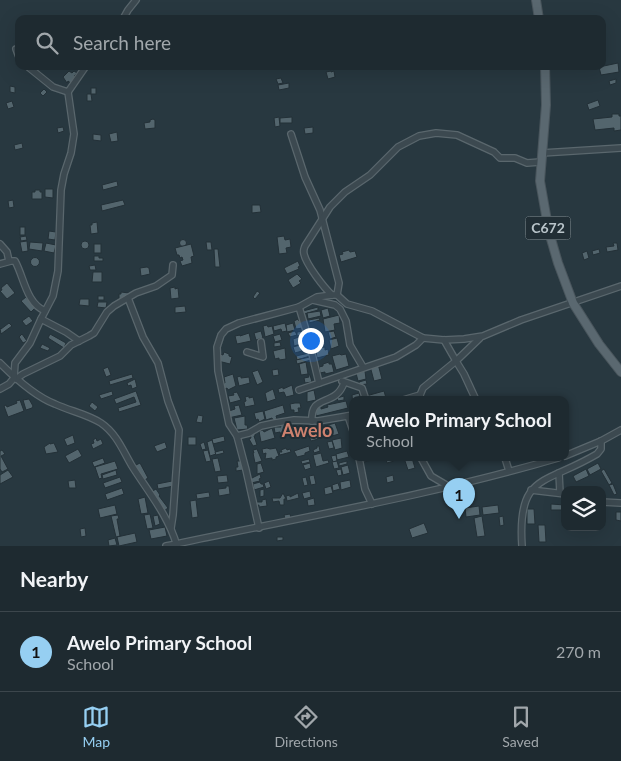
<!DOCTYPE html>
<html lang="en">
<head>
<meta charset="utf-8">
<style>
  body { margin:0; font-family:Lato,sans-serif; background:#263238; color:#f1f3f6 }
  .controls { position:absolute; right:15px; bottom:15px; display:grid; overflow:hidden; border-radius:10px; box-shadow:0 5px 20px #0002 }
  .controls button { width:45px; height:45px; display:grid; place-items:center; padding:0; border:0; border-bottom:1px solid #3c464c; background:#1e2a30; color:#f1f3f6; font:25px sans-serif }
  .you { position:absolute; left:310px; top:340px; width:18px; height:18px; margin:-12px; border:4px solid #fff; border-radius:50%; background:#1a73e8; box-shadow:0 0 0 8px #1a73e833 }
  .badge { display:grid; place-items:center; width:32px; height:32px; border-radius:50%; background:#96cff2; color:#111; font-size:16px; font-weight:700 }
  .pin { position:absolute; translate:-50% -41px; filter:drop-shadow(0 1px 2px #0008) }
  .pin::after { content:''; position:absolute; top:26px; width:18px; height:15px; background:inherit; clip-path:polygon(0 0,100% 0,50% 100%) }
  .popup { position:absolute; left:349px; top:396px; width:220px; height:65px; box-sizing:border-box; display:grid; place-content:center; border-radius:10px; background:#1e2a30; filter:drop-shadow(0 1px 4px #0005); font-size:16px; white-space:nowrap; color:#a1a7ab }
  .popup b { font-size:19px; color:#f1f3f6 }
  .popup::after { content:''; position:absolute; left:50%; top:100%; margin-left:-10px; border:10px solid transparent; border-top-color:#1e2a30 }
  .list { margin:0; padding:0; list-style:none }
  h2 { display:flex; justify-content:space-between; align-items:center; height:65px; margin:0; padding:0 20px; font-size:21px }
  h2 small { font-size:16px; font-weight:400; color:#a1a7ab }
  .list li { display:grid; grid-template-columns:32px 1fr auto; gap:15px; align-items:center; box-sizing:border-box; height:80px; padding:0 20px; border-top:1px solid #3c464c }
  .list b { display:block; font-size:19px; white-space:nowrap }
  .list p { margin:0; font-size:16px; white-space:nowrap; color:#a1a7ab }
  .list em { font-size:16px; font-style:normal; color:#a1a7ab }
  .icon { flex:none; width:28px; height:28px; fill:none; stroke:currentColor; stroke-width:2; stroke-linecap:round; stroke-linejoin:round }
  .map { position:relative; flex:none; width:621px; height:546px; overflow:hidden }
  .search { position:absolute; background:#1e2a30; box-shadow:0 5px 20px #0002; left:15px; right:15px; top:15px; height:55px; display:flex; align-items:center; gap:12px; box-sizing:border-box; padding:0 18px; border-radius:10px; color:#a1a7ab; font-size:19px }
  .sheet { height:145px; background:#1e2a30 }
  nav { display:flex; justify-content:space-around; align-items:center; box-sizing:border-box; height:70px; border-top:1px solid #3c464c; background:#1e2a30; font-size:14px; color:#a1a7ab }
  nav a { display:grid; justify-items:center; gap:2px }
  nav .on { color:#96cff2 }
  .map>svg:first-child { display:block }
  .building { fill:#53656d; stroke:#233037 }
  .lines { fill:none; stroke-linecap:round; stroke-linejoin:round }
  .minor-casing { stroke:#5a676d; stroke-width:8 }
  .major-casing { stroke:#49555c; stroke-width:10 }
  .minor { stroke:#3c4950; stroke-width:5.5 }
  .major { stroke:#5a6870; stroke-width:8 }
  .labels { text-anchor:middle; stroke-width:4; stroke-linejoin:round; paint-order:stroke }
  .shield { fill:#212e35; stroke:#8b979d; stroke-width:1 }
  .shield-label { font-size:14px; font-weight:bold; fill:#b9c4ca }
  .quarter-label { font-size:18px; font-weight:bold; fill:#cf826f; stroke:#212e35 }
</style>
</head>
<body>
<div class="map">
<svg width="621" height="546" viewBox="0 0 621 546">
  <rect width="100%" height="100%" fill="#283840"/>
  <!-- building -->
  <g class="building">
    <polygon points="618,63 619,72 601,75 599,67"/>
    <polygon points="69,71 72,73 74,71 77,73 74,76 77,78 72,84 68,81 67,83 63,77"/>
    <polygon points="331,71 331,72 334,71 335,77 328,79 326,72"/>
    <polygon points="281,78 283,83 278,84 276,79"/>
    <polygon points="616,79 616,83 610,85 609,81"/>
    <polygon points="289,83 289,88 279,90 278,85"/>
    <polygon points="10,86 15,87 15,93 10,92"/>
    <rect x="91" y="88" width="5" height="6"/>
    <polygon points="44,89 47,92 43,96 40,93"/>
    <polygon points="87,94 91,94 92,101 87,101"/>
    <polygon points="598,100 600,106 589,110 587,104"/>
    <polygon points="12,101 14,107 8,109 6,103"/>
    <polygon points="612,114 619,114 619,116 621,116 621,130 614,131 614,128 595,130 593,119 612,117"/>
    <polygon points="279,117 280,126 275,127 274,118"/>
    <polygon points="292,117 292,123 280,123 280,118"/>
    <polygon points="153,119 155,120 155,128 145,129 144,123 150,122 150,120"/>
    <polygon points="63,127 64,131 58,133 57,128"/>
    <polygon points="313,127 313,133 305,134 304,128"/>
    <polygon points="117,132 118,141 111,142 109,134"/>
    <polygon points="93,134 101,135 101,141 93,140"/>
    <polygon points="22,143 23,148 15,150 14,145"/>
    <polygon points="117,181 118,186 103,190 102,185"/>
    <polygon points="45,189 53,189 53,198 45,197"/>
    <polygon points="35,190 40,190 40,192 42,192 42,199 32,199 32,192 35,192"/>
    <polygon points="13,200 14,207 9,208 8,201"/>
    <polygon points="123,200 125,205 102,211 101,205"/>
    <polygon points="252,205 260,205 261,212 252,213"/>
    <polygon points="97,222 98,233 91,234 90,225 92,225 92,223"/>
    <rect x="20" y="227" width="5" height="8"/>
    <polygon points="49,231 56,232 55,240 48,239"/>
    <polygon points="26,236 27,240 21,241 20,237"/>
    <polygon points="284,236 285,240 290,239 291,247 286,248 287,253 279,254 277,237"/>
    <circle cx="183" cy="243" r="3.5"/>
    <polygon points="27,241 28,251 22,252 20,242"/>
    <circle cx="85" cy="245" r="4"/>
    <polygon points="30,242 43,243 42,251 29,249"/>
    <polygon points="206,242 211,242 212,250 207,250"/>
    <polygon points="46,243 56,245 54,253 44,251"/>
    <polygon points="613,243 617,243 618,250 607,252 606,247 614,246"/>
    <rect x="94" y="244" width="7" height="9"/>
    <polygon points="191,244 194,256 191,257 192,263 182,266 180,261 183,260 182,257 180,258 179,255 177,255 175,248"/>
    <polygon points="214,249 218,249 220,267 215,267"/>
    <polygon points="599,249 600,253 593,255 592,251"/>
    <polygon points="349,250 350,252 355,251 357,257 341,262 339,255 343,254 342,252"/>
    <polygon points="587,251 589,258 584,260 582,253"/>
    <polygon points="94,256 99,256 99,258 103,258 103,261 94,261"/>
    <circle cx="35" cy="262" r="4.5"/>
    <polygon points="298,261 300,266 298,267 299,269 287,274 284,268"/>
    <polygon points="95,265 96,270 90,270 89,266"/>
    <polygon points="147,267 149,268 150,274 141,276 140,268"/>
    <polygon points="93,272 102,272 102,282 92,282"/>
    <polygon points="297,274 302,279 299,281 301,283 293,288 288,280"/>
    <polygon points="7,283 15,293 7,299 0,291 2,290 1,288"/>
    <polygon points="175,287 175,289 178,288 179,298 171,299 170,288"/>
    <polygon points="257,291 260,293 255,299 253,297"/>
    <polygon points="121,292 129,293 129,297 124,299 119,299 119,294 121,294"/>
    <rect x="98" y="296" width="6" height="4"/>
    <polygon points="26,297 35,308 31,312 21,301"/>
    <polygon points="80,299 89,299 89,306 79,305"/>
    <polygon points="98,302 107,302 106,308 97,307"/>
    <polygon points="185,306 186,312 175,313 175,307"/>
    <polygon points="318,307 318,310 304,314 303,311"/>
    <polygon points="328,308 330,316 323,318 321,310"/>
    <polygon points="320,311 321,316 308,319 307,313"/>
    <polygon points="339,315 340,323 334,324 335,330 325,332 323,319"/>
    <polygon points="29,316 33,321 26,326 22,321"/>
    <polygon points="319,318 320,320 309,323 309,320"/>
    <polygon points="298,319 299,321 301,320 303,328 296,329 294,321"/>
    <polygon points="9,323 12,326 1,334 0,328 1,329"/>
    <polygon points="285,323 287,331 282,332 281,329 274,331 273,326"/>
    <polygon points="293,323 295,330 287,332 286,325"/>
    <polygon points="267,325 268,327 272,326 274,334 265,337 263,326"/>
    <polygon points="261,331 263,338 256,340 254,333"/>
    <polygon points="295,331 297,335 290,337 288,333"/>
    <polygon points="305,331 306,335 297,336 297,332"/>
    <polygon points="334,331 336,337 330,339 328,332"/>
    <polygon points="249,333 251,341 237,344 235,336 240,335 240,336"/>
    <polygon points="322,333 325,344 317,346 314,335"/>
    <polygon points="22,334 27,341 23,343 19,337"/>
    <polygon points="50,334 66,343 64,348 48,338"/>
    <polygon points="280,334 282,340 275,342 273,336"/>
    <polygon points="299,337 301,344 294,346 293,339"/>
    <polygon points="337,338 339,346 331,349 329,340"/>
    <polygon points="280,342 281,346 274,347 274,343"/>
    <polygon points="307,343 309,350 303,351 301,344"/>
    <polygon points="42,344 50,348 48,351 40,348"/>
    <polygon points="300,345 302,351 295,353 293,347"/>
    <polygon points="325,347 325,350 328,349 329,355 317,358 316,352 319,351 319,348"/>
    <polygon points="285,348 286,359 279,360 279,358 275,359 273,351"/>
    <polygon points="224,352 229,354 229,356 232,357 230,364 218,361 220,354 223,355"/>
    <polygon points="309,353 310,356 297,360 296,356"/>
    <polygon points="340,354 341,355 346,354 349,366 336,370 332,356"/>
    <polygon points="310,357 311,360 297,364 296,360"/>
    <polygon points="306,362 308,374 301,375 299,364"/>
    <polygon points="329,362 329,364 332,364 334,372 325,374 325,372 320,373 319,367 323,366 323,364"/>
    <polygon points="378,364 382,379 374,381 370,366"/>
    <polygon points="108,367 111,375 106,377 103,369"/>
    <polygon points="278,369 279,375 273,376 272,370"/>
    <polygon points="258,370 263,382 257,385 252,372"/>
    <polygon points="365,371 366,379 358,381 356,373"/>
    <polygon points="132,374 133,378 110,385 109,381"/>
    <polygon points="233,374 236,386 228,390 227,388 225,389 223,383 225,383 224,377"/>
    <polygon points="308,375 310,375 312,382 305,383 304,378 309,377"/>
    <polygon points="241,376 241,378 249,377 250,383 239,386 237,377"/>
    <polygon points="135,379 137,387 132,389 131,385 128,386 127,383"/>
    <polygon points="366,380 367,384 359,385 359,382"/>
    <polygon points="292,385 294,395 286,397 284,392 279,393 278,389 283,387 283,389"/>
    <polygon points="273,389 276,399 267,402 265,393"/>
    <polygon points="314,390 316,400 307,402 307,392"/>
    <polygon points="112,391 113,395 101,399 99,395"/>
    <polygon points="136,391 141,405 119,412 118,408 136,402 134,397 116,404 114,399"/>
    <polygon points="384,391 386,398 378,400 368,400 366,396"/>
    <polygon points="237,392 241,400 230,403 228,396 234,395 233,393"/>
    <polygon points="359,393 361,400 353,400 353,405 352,395"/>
    <polygon points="249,396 249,398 253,397 255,405 245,407 244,402 246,401 245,397"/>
    <polygon points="344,396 344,400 338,401 337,398"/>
    <polygon points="29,399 33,406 32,408 26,410 23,400"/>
    <polygon points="20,400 24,411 8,417 4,406 6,405 7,407 17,403 16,401"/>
    <polygon points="346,401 348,408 316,416 315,409 318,408 317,405 323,404 323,407 321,407 321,409 328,407 327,405"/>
    <polygon points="92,402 98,407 95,411 89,406"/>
    <polygon points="295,403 300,403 301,408 298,408 299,412 294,413 294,410 291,410 290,404"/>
    <polygon points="239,405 242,415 228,418 226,412 235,409 234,406"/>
    <polygon points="283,405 285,413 276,416 277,419 273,420 272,418 266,420 264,411"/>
    <polygon points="263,411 265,419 259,422 258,419 256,420 254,413"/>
    <polygon points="198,415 203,416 202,423 196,422"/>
    <polygon points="245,416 245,425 247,425 248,429 237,430 234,418"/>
    <polygon points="335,423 339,434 332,436 331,432 327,433 325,426"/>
    <polygon points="280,425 285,425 284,431 287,430 288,434 281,436 280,432 275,433 274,427 281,427"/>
    <polygon points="303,427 305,434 298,436 296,428"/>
    <polygon points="272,428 275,438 261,442 259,431 263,430 264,432"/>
    <polygon points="316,432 318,439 311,441 309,436"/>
    <polygon points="255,433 255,436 254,436 257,445 253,446 249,439 251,438 250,434"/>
    <polygon points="73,435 75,443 67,446 64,439"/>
    <polygon points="224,436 225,441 213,444 212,439"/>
    <rect x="188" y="437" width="8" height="8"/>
    <polygon points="96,438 97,441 101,439 103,444 93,449 91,444 94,443 93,440"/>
    <polygon points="341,438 342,448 335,450 332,440"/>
    <polygon points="212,440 216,454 210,456 207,442"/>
    <polygon points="332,441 334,448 329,449 327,442"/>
    <polygon points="165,442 167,448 157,452 154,446"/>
    <polygon points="204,442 206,449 202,450 200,444"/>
    <polygon points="50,443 50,444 54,443 58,452 46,454 44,447"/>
    <polygon points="309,446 310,451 305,453 305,455 297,457 294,451"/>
    <polygon points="317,446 319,446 320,451 314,453 313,450 317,448"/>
    <polygon points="267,448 270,449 276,448 279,456 276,457 276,459 272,460 272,458 265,459 266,453 263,454 262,449"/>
    <polygon points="286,448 287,450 290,449 291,452 280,455 279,452 282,452 281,450"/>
    <polygon points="78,449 82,456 69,463 65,456"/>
    <polygon points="257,449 262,461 255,463 253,453 254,453 253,450"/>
    <polygon points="2,450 5,454 1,456 8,469 2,472 0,469 0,451"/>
    <polygon points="208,450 211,461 206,462 203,451"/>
    <polygon points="223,450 224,453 216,455 215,452"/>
    <polygon points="347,451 349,457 337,460 336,454"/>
    <polygon points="321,453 323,461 328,460 329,463 316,467 313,455"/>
    <polygon points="336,455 337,461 333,462 331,456"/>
    <polygon points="103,458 105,463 94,467 92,462"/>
    <polygon points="218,458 221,471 215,472 212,459"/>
    <polygon points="363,458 372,458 372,460 364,462"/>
    <polygon points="393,458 394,461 387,463 386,459"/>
    <polygon points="404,458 412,458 415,468 408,470"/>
    <polygon points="309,459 310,462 302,464 301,461"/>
    <polygon points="115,461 118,469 101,474 102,478 99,479 95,467"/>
    <polygon points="237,461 241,461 243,470 236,471 236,467 238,467"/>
    <polygon points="337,461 339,468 334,469 332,462"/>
    <polygon points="347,461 347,464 339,466 339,463"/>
    <polygon points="140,463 148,478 143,481 134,466"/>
    <polygon points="261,463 264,472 257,474 257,464"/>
    <polygon points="310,463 311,468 305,470 303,465"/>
    <polygon points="598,463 601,469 590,475 587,469"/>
    <polygon points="348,465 350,473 343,475 341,467"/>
    <polygon points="341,469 342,475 338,476 336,470"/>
    <polygon points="586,469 589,476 576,482 573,476"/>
    <polygon points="604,469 612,483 609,485 601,471"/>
    <polygon points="8,470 13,477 0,484 0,475"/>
    <polygon points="116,470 117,475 103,479 102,475"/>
    <polygon points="260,474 261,478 259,479 260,481 251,483 250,479"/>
    <polygon points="227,475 228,482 218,483 217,476"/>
    <polygon points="314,475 316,484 311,485 309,476"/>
    <polygon points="393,475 394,481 387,483 386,477"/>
    <polygon points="120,477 122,482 105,488 103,483"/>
    <polygon points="306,477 308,485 304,486 302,478"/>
    <polygon points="75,480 76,488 69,488 68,481"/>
    <polygon points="350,480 351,487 341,490 340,482"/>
    <polygon points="172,481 174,486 158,489 157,484"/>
    <polygon points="269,481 271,487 266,489 264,483"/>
    <polygon points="260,482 261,484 263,484 264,487 254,490 253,484"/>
    <polygon points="338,483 340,489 333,491 332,485"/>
    <polygon points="613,484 617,494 614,495 609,485"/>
    <polygon points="226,486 229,486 230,494 219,496 218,489 226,488"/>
    <polygon points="331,486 333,493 325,495 324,488"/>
    <polygon points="122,488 124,494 107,500 105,494"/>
    <polygon points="156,489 160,495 159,496 168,508 164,511 151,492"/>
    <polygon points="264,489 264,496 260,497 260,490"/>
    <polygon points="310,491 311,497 304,499 302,493"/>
    <polygon points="209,492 210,497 197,499 196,494"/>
    <polygon points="283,493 286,499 284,499 284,505 280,505 279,501 273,502 272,498 280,498"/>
    <polygon points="298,493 299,498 287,501 286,496 290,495 290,497"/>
    <polygon points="145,497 148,513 141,514 138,499"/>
    <polygon points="314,498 315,505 308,506 307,500"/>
    <polygon points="266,499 267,506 259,507 259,505 255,506 254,502 262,502 262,500"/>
    <polygon points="196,500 198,517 192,518 190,501"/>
    <polygon points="551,504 565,505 565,510 551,510"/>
    <polygon points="115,505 117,514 100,518 98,509"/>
    <polygon points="498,505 499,513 483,515 482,507"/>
    <polygon points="479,506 480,515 466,517 465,508"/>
    <polygon points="527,509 534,509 535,524 527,524"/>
    <polygon points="616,512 621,512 621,521 616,520"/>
    <polygon points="150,514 153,528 147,529 144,515"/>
    <polygon points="290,514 291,518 285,519 284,515"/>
    <polygon points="118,515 119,519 117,519 120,536 116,537 111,516"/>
    <polygon points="158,515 160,524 155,526 153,516"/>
    <polygon points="482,516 485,536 477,537 474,518"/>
    <polygon points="503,516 504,525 500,526 499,517"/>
    <polygon points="424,523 428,533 412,538 409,529"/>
    <polygon points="538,525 545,525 546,542 539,542"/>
    <polygon points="165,527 167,536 151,539 149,530"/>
    <polygon points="85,528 86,536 81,537 80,529"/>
    <polygon points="135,533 137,542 119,546 117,537"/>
    <polygon points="277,537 283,537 283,540 277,541"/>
    <polygon points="115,538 117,545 109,546 108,540"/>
  </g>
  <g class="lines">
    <!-- minor casing -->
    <g class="minor-casing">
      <g id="minor">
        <polyline points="123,19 128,10 136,0"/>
        <polyline points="16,49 19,57"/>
        <polyline points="27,66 53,87 68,92 86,66"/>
        <polyline points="291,134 305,177 320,210 339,283 337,295"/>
        <polyline points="542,153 621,148"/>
        <polyline points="0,244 7,252 9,261"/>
        <path d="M0,264L11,261H15C24,277 26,303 45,311"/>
        <path d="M332,295C324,288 306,264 304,254C303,250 304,249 305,246L330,207L345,192L370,175L398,147L419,136L436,133L457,135L494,152L500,158H515L527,163L540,162"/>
        <polyline points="128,298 143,337 158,363 168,401 179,430 173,515 171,528"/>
        <polyline points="313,300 335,305 340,309 346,321 350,345 363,367"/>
        <polyline points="299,307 308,337 319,383"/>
        <polyline points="41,319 53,296 58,271 61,190 64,174 71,153 74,134 68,92"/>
        <polyline points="247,352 263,357 261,342"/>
        <path d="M0,363C14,377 37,397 55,404C70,411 87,414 101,423C117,434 123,451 132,466C149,493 168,515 177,546"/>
        <polyline points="16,379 23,374 60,356 71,345 89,336 94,333 107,312 114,306 136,293 156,286 172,275 173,265"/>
        <polyline points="342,381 362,388 366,400"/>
        <polyline points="0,389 9,384 14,378 15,363 30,343 41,319 66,332 79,341"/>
        <polyline points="299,390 396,357 416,345 423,338"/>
        <polyline points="403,400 420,395"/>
        <polyline points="418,400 423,388 456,361 444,340"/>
        <polyline points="476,400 464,374 456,361 480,338"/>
        <polyline points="348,416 353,431"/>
        <path d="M312,421C310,393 335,408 344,383"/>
        <polyline points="237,436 249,433 261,426 275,423 294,420 318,421 353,415"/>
        <polyline points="565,456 601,441 621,430"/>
        <polyline points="359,458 365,489 372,504"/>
        <polyline points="421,458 431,476 448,486"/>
        <polyline points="505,458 509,471"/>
        <polyline points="559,473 560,493"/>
        <polyline points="531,490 565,494"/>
        <polyline points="602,502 621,503"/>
        <polyline points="259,528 246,470 237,436 229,424 218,371 217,347 221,335 226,329 239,323 299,307 317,297 332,295 337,295 347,304 372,311 423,338 444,340 464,339 483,336 521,320 621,286"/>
        <path d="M166,546C297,518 429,496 558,458"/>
        <path d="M522,546C517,473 545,485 597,454L601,449V441"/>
      </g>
    </g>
    <!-- major casing -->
    <g class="major-casing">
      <g id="major">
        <polyline points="536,0 539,19"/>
        <polyline points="545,66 546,105 540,181 549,232 558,263 573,303 599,344 621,372"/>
      </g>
    </g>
    <!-- minor -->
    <use href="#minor" class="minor"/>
    <!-- major -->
    <use href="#major" class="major"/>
  </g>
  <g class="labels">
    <!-- shield labels -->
    <rect class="shield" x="525.5" y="216.5" width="45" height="23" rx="4"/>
    <g class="shield-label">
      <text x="548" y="233">C672</text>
    </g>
    <!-- quarter labels -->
    <g class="quarter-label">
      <text x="307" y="437">Awelo</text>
    </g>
  </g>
</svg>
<div class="controls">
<button><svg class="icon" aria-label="layers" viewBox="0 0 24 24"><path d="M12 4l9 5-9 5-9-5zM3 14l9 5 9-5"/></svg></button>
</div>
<div class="you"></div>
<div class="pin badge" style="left:459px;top:519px">1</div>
<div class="popup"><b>Awelo Primary School</b>School</div>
<div class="search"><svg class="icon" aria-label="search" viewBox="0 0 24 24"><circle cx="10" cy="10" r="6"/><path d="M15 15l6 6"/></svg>Search here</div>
</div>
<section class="sheet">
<h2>Nearby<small></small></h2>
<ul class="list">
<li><span class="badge">1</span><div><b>Awelo Primary School</b><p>School</p></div><em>270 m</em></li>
</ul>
</section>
<nav>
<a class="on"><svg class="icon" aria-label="map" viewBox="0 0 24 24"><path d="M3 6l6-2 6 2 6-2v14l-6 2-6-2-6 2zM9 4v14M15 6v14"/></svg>Map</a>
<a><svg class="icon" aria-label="directions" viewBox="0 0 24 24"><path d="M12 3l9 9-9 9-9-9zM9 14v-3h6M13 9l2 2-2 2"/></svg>Directions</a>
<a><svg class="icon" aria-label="saved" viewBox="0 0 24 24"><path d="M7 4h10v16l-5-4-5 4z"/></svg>Saved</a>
</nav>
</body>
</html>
